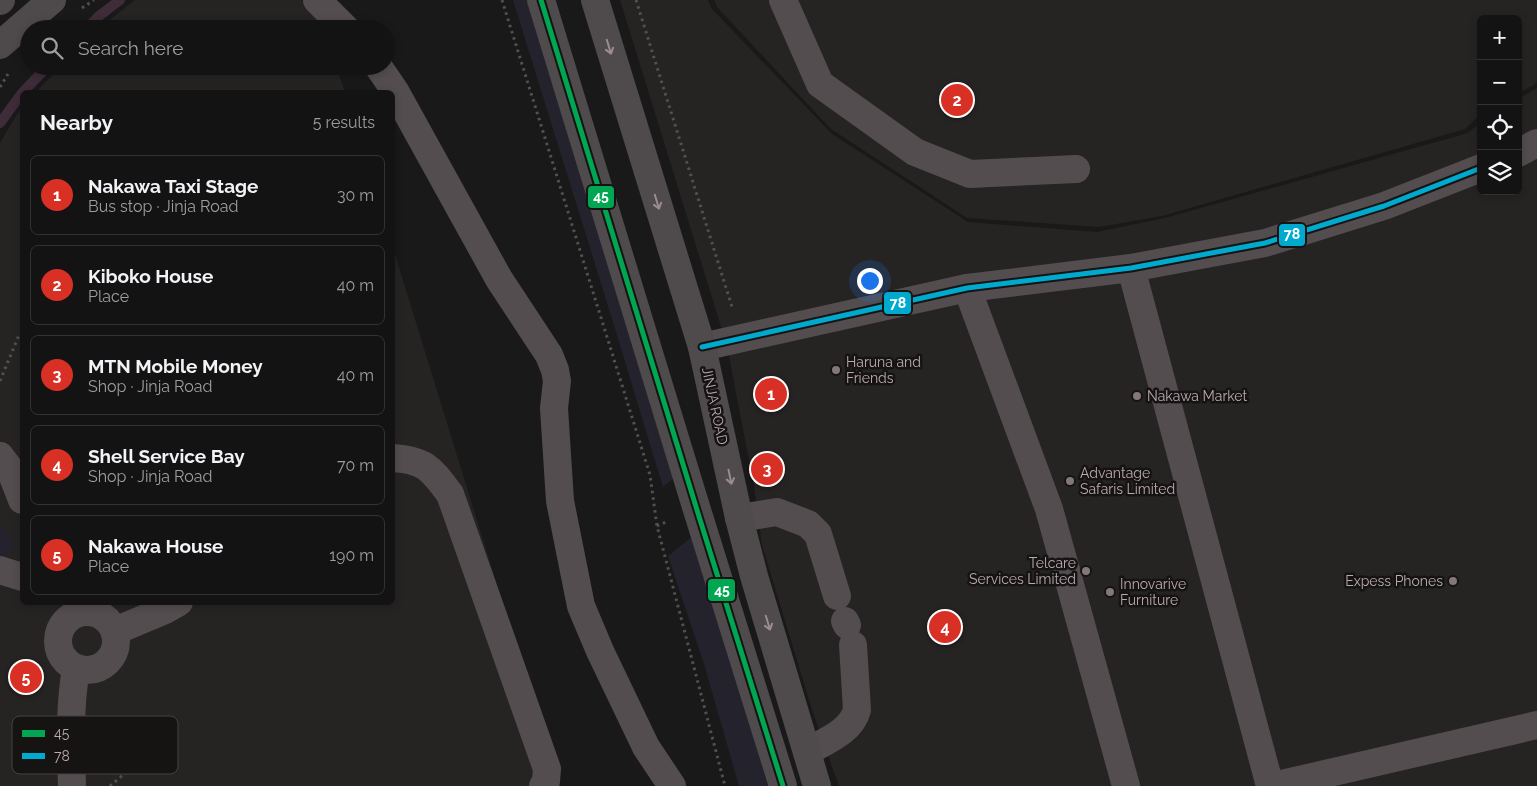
<!DOCTYPE html>
<html lang="en">
<head>
<meta charset="utf-8">
<style>
  body { margin:0; font-family:Raleway,sans-serif; background:#1d1c1c; color:#f1f3f6 }
  .controls { position:absolute; right:15px; top:15px; display:grid; overflow:hidden; border-radius:8px; box-shadow:0 2px 8px #0003 }
  .controls button { width:45px; height:45px; display:grid; place-items:center; padding:0; border:0; border-bottom:1px solid #333233; background:#141313; color:#f1f3f6; font:25px sans-serif }
  .you { position:absolute; left:869px; top:280px; width:18px; height:18px; margin:-12px; border:4px solid #fff; border-radius:50%; background:#1a73e8; box-shadow:0 0 0 8px #1a73e833 }
  .badge { display:grid; place-items:center; width:32px; height:32px; border-radius:50%; background:#d93025; color:#fff; font-size:16px; font-weight:700 }
  .pin { position:absolute; translate:-50% -50%; border:2px solid #fff; box-shadow:0 1px 5px #0006 }
  .list { margin:0; padding:0; list-style:none }
  h2 { display:flex; justify-content:space-between; align-items:center; height:65px; margin:0; padding:0 20px; font-size:21px }
  h2 small { font-size:16px; font-weight:400; color:#9d9ea0 }
  .list li { display:grid; grid-template-columns:32px 1fr auto; gap:15px; align-items:center; box-sizing:border-box; height:80px; margin:0 10px 10px; padding:0 10px; border:1px solid #333233; border-radius:8px }
  .list b { display:block; font-size:19px; white-space:nowrap }
  .list p { margin:0; font-size:16px; white-space:nowrap; color:#9d9ea0 }
  .list em { font-size:16px; font-style:normal; color:#9d9ea0 }
  .icon { flex:none; width:28px; height:28px; fill:none; stroke:currentColor; stroke-width:2; stroke-linecap:round; stroke-linejoin:round }
  .map { position:relative; flex:none; width:1537px; height:786px; overflow:hidden }
  .search { position:absolute; background:#141313; box-shadow:0 2px 8px #0003; left:20px; top:20px; width:375px; height:55px; display:flex; align-items:center; gap:12px; box-sizing:border-box; padding:0 18px; border-radius:28px; color:#9d9ea0; font-size:19px }
  .panel { position:absolute; background:#141313; box-shadow:0 2px 8px #0003; left:20px; top:90px; width:375px; height:515px; border-radius:8px }
  .map>svg:first-child { display:block }
  .built { fill:#262323 }
  .grass { fill:#24232d }
  .lines { fill:none; stroke-linecap:round; stroke-linejoin:round }
  .stream { stroke:#3e2c39; stroke-width:10 }
  .path { stroke:#544f51; stroke-width:3; stroke-dasharray:2.5 4; stroke-linecap:butt }
  .minor { stroke:#534d50; stroke-width:28 }
  .major { stroke:#4e4a4c; stroke-width:28 }
  .highway { stroke:#4f4a4c; stroke-width:28 }
  .bus-1-casing { stroke:#161313; stroke-width:9 }
  .bus-2-casing { stroke:#161313; stroke-width:9 }
  .bus-1 { stroke:#00a651; stroke-width:5 }
  .bus-2 { stroke:#00a9ce; stroke-width:5 }
  .oneway { stroke:#9b8c93 }
  .poi-dot { fill:#83777c; stroke:#161313; stroke-width:2 }
  .labels { text-anchor:middle; stroke-width:5; stroke-linejoin:round; paint-order:stroke }
  .poi-label { font-size:14px; fill:#bba9b2; stroke:#161313; text-anchor:start }
  .street-label { font-size:14px; fill:#bba9b2; stroke:#161313 }
  .key { fill:#161313; stroke:#484043; stroke-width:1 }
  .key-label { font-size:14px; fill:#bba9b2 }
  .line-badge { stroke:#161313; stroke-width:2 }
  .badge-label { font-size:14px; text-anchor:middle; font-weight:bold; fill:#fff }
</style>
</head>
<body>
<div class="map">
<svg width="1537" height="786" viewBox="0 0 1537 786">
  <rect width="100%" height="100%" fill="#1a1919"/>
  <!-- built -->
  <g class="built">
    <polygon points="135,0 301,0 319,9 325,29 98,29"/>
    <polygon points="620,0 708,0 712,9 832,134 968,222 1097,232 1169,217 1468,133 1481,122 1481,191 1518,191 1518,99 1537,88 1537,786 839,786 813,713 762,545 754,486 727,346"/>
    <polygon points="714,0 1537,0 1537,81 1534,85 1518,93 1518,19 1481,19 1481,114 1465,129 1162,216 1099,227 967,218 831,129 717,7"/>
    <polygon points="61,66 336,66 345,92 36,92"/>
    <polygon points="22,106 22,602 392,602 393,248 559,786 0,786 0,143"/>
  </g>
  <!-- grass -->
  <g class="grass">
    <polygon points="513,0 527,0 675,477 663,487 613,322"/>
    <polygon points="0,522 10,536 13,549 2,558 0,556"/>
    <polygon points="693,536 768,786 739,786 704,664 668,556"/>
  </g>
  <g class="lines">
    <!-- stream -->
    <g class="stream">
      <polyline points="86,29 99,16 120,0"/>
      <polyline points="23,92 48,66"/>
      <polyline points="0,123 22,93"/>
    </g>
    <!-- path -->
    <g class="path">
      <polyline points="502,0 650,475 657,526 725,786"/>
      <polyline points="636,0 733,310"/>
      <polyline points="82,8 94,0"/>
      <polyline points="0,87 8,74"/>
      <polyline points="0,381 19,335"/>
      <polyline points="657,526 668,521"/>
      <polyline points="110,786 131,768"/>
    </g>
    <!-- minor -->
    <g class="minor">
      <polyline points="317,0 346,29"/>
      <polyline points="783,0 820,84 915,152 970,174 1076,169"/>
      <polyline points="378,66 395,91 499,279 549,355 555,370 557,381 554,408 560,501 581,606 600,651 646,747 672,786"/>
      <polyline points="1518,153 1537,143"/>
      <polyline points="1131,268 1270,786"/>
      <polyline points="967,288 1049,509 1126,786"/>
      <polyline points="702,347 967,288 1131,268 1265,243 1384,206 1481,168"/>
      <polyline points="0,456 10,469 22,500"/>
      <path d="M392,458C426,460 431,469 450,494L547,769L546,781L543,786"/>
      <polyline points="739,518 777,512 808,524 818,534 837,596"/>
      <polyline points="0,570 22,577"/>
      <circle cx="87" cy="641" r="29"/>
      <polyline points="845,621 847,625"/>
      <polyline points="115,631 165,610 179,602"/>
      <path d="M807,752C825,741 851,732 857,710L853,645"/>
      <path d="M72,786C71,747 69,708 76,669"/>
      <polyline points="1273,786 1537,725"/>
    </g>
    <!-- major -->
    <g class="major">
      <polyline points="0,1 1,0"/>
      <polyline points="0,45 52,0"/>
    </g>
    <!-- highway -->
    <g class="highway">
      <polyline points="541,0 697,510 783,786"/>
      <polyline points="595,0 702,347 739,518 754,576 817,786"/>
    </g>
    <!-- bus-1 casing -->
    <g class="bus-1-casing">
      <polyline id="bus-1" points="541,0 697,510 783,786"/>
    </g>
    <!-- bus-2 casing -->
    <g class="bus-2-casing">
      <polyline id="bus-2" points="702,347 967,288 1131,268 1265,243 1384,206 1481,168"/>
    </g>
    <!-- bus-1 -->
    <use href="#bus-1" class="bus-1"/>
    <!-- bus-2 -->
    <use href="#bus-2" class="bus-2"/>
  </g>
  <!-- one-way arrows -->
  <defs><path id="oneway-shaft" d="M-6 0H5M1.5-3L5.5 0L1.5 3" fill="none" stroke-width="1.6" stroke-linecap="round" stroke-linejoin="round" transform="scale(1.25)"/></defs>
  <g class="oneway">
    <use href="#oneway-shaft" transform="translate(609 47) rotate(73)"/>
    <use href="#oneway-shaft" transform="translate(657 202) rotate(73)"/>
    <use href="#oneway-shaft" transform="translate(730 477) rotate(78)"/>
    <use href="#oneway-shaft" transform="translate(768 623) rotate(73)"/>
  </g>
  <!-- markers -->
  <g class="poi-dot">
    <circle cx="836" cy="370" r="5"/>
    <circle cx="1137" cy="396" r="5"/>
    <circle cx="1070" cy="481" r="5"/>
    <circle cx="1086" cy="571" r="5"/>
    <circle cx="1453" cy="581" r="5"/>
    <circle cx="1110" cy="592" r="5"/>
  </g>
  <g class="labels">
    <!-- poi labels -->
    <g class="poi-label">
      <text x="846" y="367">Haruna and<tspan x="846" dy="16">Friends</tspan></text>
      <text x="1147" y="401">Nakawa Market</text>
      <text x="1080" y="478">Advantage<tspan x="1080" dy="16">Safaris Limited</tspan></text>
      <text x="1076" y="568" text-anchor="end">Telcare<tspan x="1076" dy="16">Services Limited</tspan></text>
      <text x="1443" y="586" text-anchor="end">Expess Phones</text>
      <text x="1120" y="589">Innovarive<tspan x="1120" dy="16">Furniture</tspan></text>
    </g>
    <!-- street labels -->
    <g class="street-label">
      <text transform="translate(715 406) rotate(78)" y="5">JINJA ROAD</text>
    </g>
  </g>
  <!-- legend -->
  <rect x="12" y="716" width="166" height="58" rx="8" class="key"/>
  <rect x="22" y="730" width="23" height="7" fill="#00a651"/>
  <rect x="22" y="753" width="23" height="6" fill="#00a9ce"/>
  <g class="key-label">
    <text x="54" y="738">45</text>
    <text x="54" y="761">78</text>
  </g>
  <g class="line-badge">
    <rect x="587" y="185" width="28" height="24" rx="5" fill="#00a651"/>
    <rect x="1278" y="223" width="28" height="24" rx="5" fill="#00a9ce"/>
    <rect x="883" y="291" width="29" height="24" rx="5" fill="#00a9ce"/>
    <rect x="707" y="578" width="29" height="24" rx="5" fill="#00a651"/>
  </g>
  <g class="badge-label">
    <text x="601" y="201">45</text>
    <text x="1292" y="239">78</text>
    <text x="898" y="308">78</text>
    <text x="722" y="595">45</text>
  </g>
</svg>
<div class="controls">
<button>+</button>
<button>−</button>
<button><svg class="icon" aria-label="locate" viewBox="0 0 24 24"><circle cx="12" cy="12" r="6"/><path d="M12 2v4M12 18v4M2 12h4M18 12h4"/></svg></button>
<button><svg class="icon" aria-label="layers" viewBox="0 0 24 24"><path d="M12 4l9 5-9 5-9-5zM3 14l9 5 9-5"/></svg></button>
</div>
<div class="you"></div>
<div class="pin badge" style="left:771px;top:394px">1</div>
<div class="pin badge" style="left:957px;top:100px">2</div>
<div class="pin badge" style="left:767px;top:469px">3</div>
<div class="pin badge" style="left:945px;top:627px">4</div>
<div class="pin badge" style="left:26px;top:677px">5</div>
<div class="search"><svg class="icon" aria-label="search" viewBox="0 0 24 24"><circle cx="10" cy="10" r="6"/><path d="M15 15l6 6"/></svg>Search here</div>
<section class="panel">
<h2>Nearby<small>5 results</small></h2>
<ul class="list">
<li><span class="badge">1</span><div><b>Nakawa Taxi Stage</b><p>Bus stop · Jinja Road</p></div><em>30 m</em></li>
<li><span class="badge">2</span><div><b>Kiboko House</b><p>Place</p></div><em>40 m</em></li>
<li><span class="badge">3</span><div><b>MTN Mobile Money</b><p>Shop · Jinja Road</p></div><em>40 m</em></li>
<li><span class="badge">4</span><div><b>Shell Service Bay</b><p>Shop · Jinja Road</p></div><em>70 m</em></li>
<li><span class="badge">5</span><div><b>Nakawa House</b><p>Place</p></div><em>190 m</em></li>
</ul>
</section>
</div>
</body>
</html>
